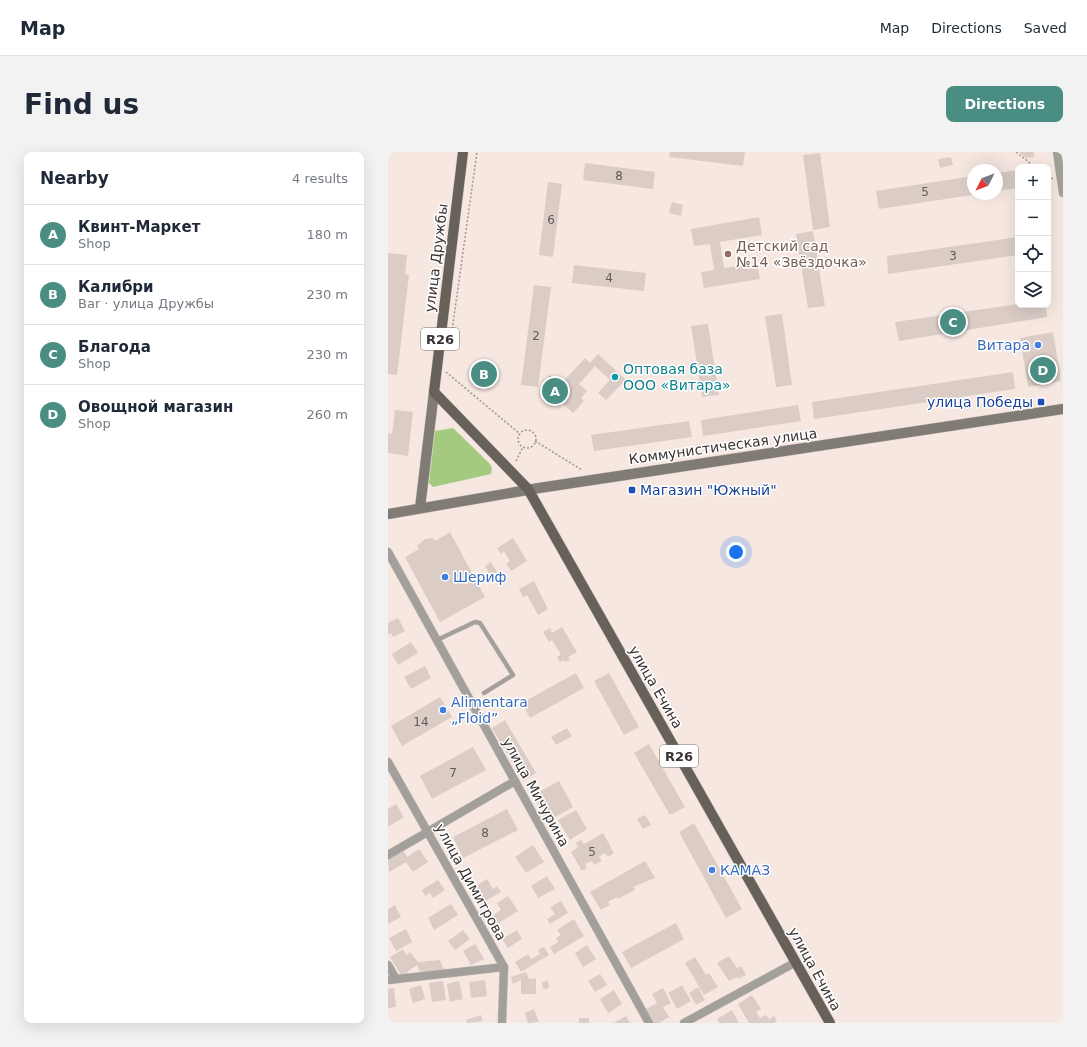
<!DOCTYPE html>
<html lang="en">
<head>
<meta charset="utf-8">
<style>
  body { margin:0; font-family:"DejaVu Sans",sans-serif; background:#f2f2f3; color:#1f2937 }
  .controls { position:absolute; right:12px; top:12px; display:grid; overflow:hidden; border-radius:8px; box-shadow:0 4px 16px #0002 }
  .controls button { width:36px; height:36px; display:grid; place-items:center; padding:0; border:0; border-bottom:1px solid #e0e1e3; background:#fff; color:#1f2937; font:20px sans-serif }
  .compass { position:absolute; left:579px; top:12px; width:36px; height:36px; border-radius:50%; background:#fff; box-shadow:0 4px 16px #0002; rotate:228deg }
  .you { position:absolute; left:348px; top:400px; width:14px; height:14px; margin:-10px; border:3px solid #fff; border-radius:50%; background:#1a73e8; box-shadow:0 0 0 6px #1a73e833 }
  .badge { display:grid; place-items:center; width:26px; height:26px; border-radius:50%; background:#4a8e83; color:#fff; font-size:13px; font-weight:700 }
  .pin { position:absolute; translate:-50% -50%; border:2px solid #fff; box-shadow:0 1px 4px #0006 }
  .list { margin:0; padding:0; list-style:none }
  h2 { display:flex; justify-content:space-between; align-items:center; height:52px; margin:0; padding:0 16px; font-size:17px }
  h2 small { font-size:13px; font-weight:400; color:#747a83 }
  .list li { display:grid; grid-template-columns:26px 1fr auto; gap:12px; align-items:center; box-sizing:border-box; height:60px; padding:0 16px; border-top:1px solid #e0e1e3 }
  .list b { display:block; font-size:15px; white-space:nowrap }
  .list p { margin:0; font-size:13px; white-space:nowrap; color:#747a83 }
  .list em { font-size:13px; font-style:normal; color:#747a83 }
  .icon { flex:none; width:22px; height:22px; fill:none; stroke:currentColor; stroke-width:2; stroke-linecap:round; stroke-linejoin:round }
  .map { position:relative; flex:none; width:675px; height:871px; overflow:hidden; border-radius:8px }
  header { display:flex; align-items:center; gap:24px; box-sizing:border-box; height:56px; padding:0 20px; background:#fff; border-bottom:1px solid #e0e1e3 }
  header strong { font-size:19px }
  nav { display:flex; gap:22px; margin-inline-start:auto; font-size:14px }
  .intro { display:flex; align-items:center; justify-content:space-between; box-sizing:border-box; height:96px; padding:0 24px }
  h1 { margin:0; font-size:28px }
  .button { padding:10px 18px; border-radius:8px; background:#4a8e83; color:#fff; font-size:14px; font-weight:700 }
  main { display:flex; gap:24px; padding:0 24px }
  aside { flex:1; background:#fff; border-radius:8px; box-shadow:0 4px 16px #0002 }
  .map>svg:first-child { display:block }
  .green { fill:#a3ca7e }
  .building { fill:#dbcdc6 }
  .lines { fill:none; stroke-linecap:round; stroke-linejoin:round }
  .lane-casing { stroke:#d0c3be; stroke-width:5 }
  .street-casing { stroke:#d0c3be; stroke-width:9 }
  .secondary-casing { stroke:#d0c3be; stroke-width:11 }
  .primary-casing { stroke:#d0c3be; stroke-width:11 }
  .path { stroke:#a09591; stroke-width:1.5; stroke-dasharray:2 2; stroke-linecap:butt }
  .lane { stroke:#a39f9a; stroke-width:4 }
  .street { stroke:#a39f9a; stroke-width:8 }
  .secondary { stroke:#807b74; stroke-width:10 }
  .primary { stroke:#686159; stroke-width:10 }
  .education-dot { fill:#8d6e63; stroke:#fff; stroke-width:1.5 }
  .shop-dot { fill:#3f7fe0; stroke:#fff; stroke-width:1.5 }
  .culture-dot { fill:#0f9aa8; stroke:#fff; stroke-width:1.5 }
  .transit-dot { fill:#1a4fb4; stroke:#fff; stroke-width:1.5 }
  .labels { text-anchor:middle; stroke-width:3; stroke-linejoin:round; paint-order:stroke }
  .number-label { font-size:12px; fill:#625a56 }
  .shield { fill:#fff; stroke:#74706f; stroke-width:1 }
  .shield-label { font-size:13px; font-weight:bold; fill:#393331 }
  .education-label { font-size:14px; fill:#785e54; stroke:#fff; text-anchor:start }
  .street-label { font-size:14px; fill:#393331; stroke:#fff }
  .shop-label { font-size:14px; fill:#366cbe; stroke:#fff; text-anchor:start }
  .culture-label { font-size:14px; fill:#0d838f; stroke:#fff; text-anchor:start }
  .transit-label { font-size:14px; fill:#164399; stroke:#fff; text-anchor:end }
</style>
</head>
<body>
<header>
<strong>Map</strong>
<nav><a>Map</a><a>Directions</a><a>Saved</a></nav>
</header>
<div class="intro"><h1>Find us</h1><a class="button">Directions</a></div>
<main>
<aside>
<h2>Nearby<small>4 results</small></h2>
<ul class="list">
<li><span class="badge">A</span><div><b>Квинт-Маркет</b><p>Shop</p></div><em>180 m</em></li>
<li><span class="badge">B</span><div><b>Калибри</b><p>Bar · улица Дружбы</p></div><em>230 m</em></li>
<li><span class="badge">C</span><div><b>Благода</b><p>Shop</p></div><em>230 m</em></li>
<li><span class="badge">D</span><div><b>Овощной магазин</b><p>Shop</p></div><em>260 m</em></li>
</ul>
</aside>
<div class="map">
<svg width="675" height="871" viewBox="0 0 675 871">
  <rect width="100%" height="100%" fill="#f6e7e1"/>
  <!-- green -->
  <polygon class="green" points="65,276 101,311 104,316 103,322 45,335 41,331 47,279"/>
  <!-- building -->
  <g class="building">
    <polygon points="282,0 357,0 355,14 281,5"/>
    <polygon points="631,0 646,0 646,5 638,6"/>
    <polygon points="432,1 442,75 425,78 415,3"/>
    <polygon points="563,5 565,13 552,16 550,7"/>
    <polygon points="197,11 267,20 265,37 195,28"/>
    <polygon points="630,18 630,36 609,39 609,21"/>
    <polygon points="585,24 585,43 491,57 488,39"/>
    <polygon points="160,30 174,32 165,105 151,103"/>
    <polygon points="284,50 295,53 293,64 281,61"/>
    <polygon points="371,65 374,83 332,90 336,116 369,111 372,127 316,136 313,120 326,118 322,92 306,94 303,77"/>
    <polygon points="425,79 437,154 420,156 408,82"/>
    <polygon points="630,85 630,103 500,122 499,104"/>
    <polygon points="0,101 19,103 17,122 21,123 9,223 0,222"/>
    <polygon points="186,113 258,121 256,139 184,131"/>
    <polygon points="146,133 163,135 150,235 133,233"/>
    <polygon points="630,152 658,153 659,165 511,189 507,170"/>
    <polygon points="394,162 404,233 388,235 377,164"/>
    <polygon points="320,172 331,243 314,245 303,174"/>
    <polygon points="665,180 673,229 640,235 632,186"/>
    <polygon points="210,202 238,228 218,248 210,241 222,228 207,214 191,232 199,239 193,246 196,249 185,261 161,239 171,228 174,231 197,206 202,211"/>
    <polygon points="88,215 105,216 105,229 87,228"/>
    <polygon points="625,220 627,237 426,267 424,250"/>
    <polygon points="410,253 413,269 315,284 313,268"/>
    <polygon points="7,258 25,260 20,304 0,301 0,281 4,282"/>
    <polygon points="301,269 304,285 206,299 203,283"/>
    <polygon points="62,380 97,445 52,470 17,405 31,397 29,394 37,387 45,386 47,389"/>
    <polygon points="125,386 139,409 123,419 118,412 122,409 116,399 113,402 109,396"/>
    <polygon points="103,410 109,420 103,424 97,414"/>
    <polygon points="146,429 160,457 150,463 139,443 135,445 131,437"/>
    <polygon points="10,466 17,479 5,485 3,481 0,483 0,471"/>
    <polygon points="174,475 189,500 180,505 182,508 177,510 176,508 172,510 169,505 173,503 164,488 161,490 155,480 162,476 164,481"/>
    <polygon points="23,490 30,501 10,513 4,502"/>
    <polygon points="37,514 43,526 23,537 16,525"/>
    <polygon points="188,521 196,536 142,566 134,551"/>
    <polygon points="221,521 251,575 236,583 206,529"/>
    <polygon points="52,545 64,565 14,594 3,574"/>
    <polygon points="117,568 148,621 135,629 104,576"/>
    <polygon points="179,576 184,584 168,593 163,585"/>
    <polygon points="261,592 297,655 282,663 246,601"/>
    <polygon points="85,595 98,618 44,647 32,624"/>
    <polygon points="171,629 185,655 160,669 145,643"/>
    <polygon points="8,652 16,665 0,675 0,657"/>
    <polygon points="119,657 130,678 75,706 65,685"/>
    <polygon points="188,658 199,677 182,688 170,668"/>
    <polygon points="257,663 263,673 255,677 249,667"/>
    <polygon points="306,671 354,757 338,766 291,680"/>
    <polygon points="215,681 226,701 220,705 217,701 211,705 214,709 206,713 204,709 197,712 199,716 194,719 183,700 190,695 188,691 193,688 196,692"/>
    <polygon points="145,693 156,710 138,721 127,705"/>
    <polygon points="31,697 40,710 25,720 18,710 1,720 0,707 15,698 19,705"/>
    <polygon points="257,709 267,726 245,735 247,738 230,747 229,745 220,750 222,753 213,758 202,740"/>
    <polygon points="159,724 167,737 150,746 143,734"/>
    <polygon points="99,727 105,737 109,734 113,740 90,753 87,749 92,746 86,735"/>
    <polygon points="50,728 57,738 45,746 42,741 37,744 34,738"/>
    <polygon points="120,744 130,759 106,774 101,766 113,758 109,751"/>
    <polygon points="173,749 180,761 162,772 159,767 167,762 162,755"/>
    <polygon points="63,752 70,763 46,778 40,766"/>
    <polygon points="7,753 13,765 0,772 0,757"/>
    <polygon points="186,767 196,784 166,802 162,795 170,790 168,786 173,783 169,778"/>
    <polygon points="288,771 296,787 243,816 234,800"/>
    <polygon points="18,777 24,790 8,799 1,786"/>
    <polygon points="75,778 82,787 67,798 60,789"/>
    <polygon points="129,778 134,787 120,796 114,787"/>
    <polygon points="87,792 96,807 83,813 75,799"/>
    <polygon points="199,793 208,807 195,815 187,801"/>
    <polygon points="156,795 161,803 133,820 127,810 140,802 143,807 152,802 150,798"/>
    <polygon points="15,797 18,803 22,800 30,810 52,808 56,818 33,821 29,813 19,820 21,823 13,823 2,805"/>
    <polygon points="341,804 349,816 353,814 358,823 350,827 349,825 341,829 329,811"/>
    <polygon points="307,805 318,823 321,821 330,835 316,843 297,811"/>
    <polygon points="138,820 141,827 148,826 148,842 133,842 133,828 125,832 123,825"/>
    <polygon points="212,822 219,833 207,840 200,829"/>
    <polygon points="97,828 99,844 83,846 81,830"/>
    <polygon points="55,829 58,848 44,850 41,831"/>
    <polygon points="71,829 75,847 62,850 59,832"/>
    <polygon points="160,829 161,836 155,837 154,830"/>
    <polygon points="33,833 37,847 25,851 21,837"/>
    <polygon points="294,833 303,849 289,857 280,841"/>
    <polygon points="310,835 317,848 308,853 301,841"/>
    <polygon points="6,836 8,855 0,856 0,837"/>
    <polygon points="275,836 283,851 275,855 281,865 271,871 266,871 258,857 269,851 264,842"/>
    <polygon points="226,838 234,852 220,861 212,847"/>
    <polygon points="364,843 373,857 368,860 372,866 378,863 381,867 386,864 389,869 386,871 361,871 350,852"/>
    <polygon points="146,857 151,870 140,871 137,861"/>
    <polygon points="344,858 351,871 331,871 329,867"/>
    <polygon points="93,863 95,869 79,871 78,868"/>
    <polygon points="238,864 242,871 226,871"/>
    <rect x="191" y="866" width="10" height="5"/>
  </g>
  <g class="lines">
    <!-- lane casing -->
    <g class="lane-casing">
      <polyline id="lane" points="49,488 87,470 92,471 125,523 96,541"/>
    </g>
    <!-- street casing -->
    <g class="street-casing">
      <g id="street">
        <polyline points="669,0 675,41"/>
        <polyline points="0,400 261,871"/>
        <polyline points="0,610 116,815 114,871"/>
        <polyline points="0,703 127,629"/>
        <polyline points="0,813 8,827"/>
        <polyline points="0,828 116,815"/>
        <polyline points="296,871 408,810"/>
      </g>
    </g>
    <!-- secondary casing -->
    <g class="secondary-casing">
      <g id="secondary">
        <polyline points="32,356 46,240"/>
        <polyline points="0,362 151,336 675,257"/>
      </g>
    </g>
    <!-- primary casing -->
    <g class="primary-casing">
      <polyline id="primary" points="75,0 46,240 140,337 442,871"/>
    </g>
    <!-- path -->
    <g class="path">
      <polyline points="628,0 647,15"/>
      <polyline points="660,24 665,27"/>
      <polyline points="62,193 89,0"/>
      <polyline points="58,220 132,282"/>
      <polyline points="154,244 162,224"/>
      <circle cx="139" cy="287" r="9"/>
      <polyline points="147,289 194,318"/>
      <polyline points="128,309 135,295"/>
    </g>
    <!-- lane -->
    <use href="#lane" class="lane"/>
    <!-- street -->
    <use href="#street" class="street"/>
    <!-- secondary -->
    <use href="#secondary" class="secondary"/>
    <!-- primary -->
    <use href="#primary" class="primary"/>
  </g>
  <!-- markers -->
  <circle class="education-dot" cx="340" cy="102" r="4"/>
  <g class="shop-dot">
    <circle cx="650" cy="193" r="4"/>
    <circle cx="57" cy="425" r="4"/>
    <circle cx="55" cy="558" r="4"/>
    <circle cx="324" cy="718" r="4"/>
  </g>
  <circle class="culture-dot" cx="227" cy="225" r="4"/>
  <g class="transit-dot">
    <rect x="649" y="246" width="8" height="8" rx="2"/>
    <rect x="240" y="334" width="8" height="8" rx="2"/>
  </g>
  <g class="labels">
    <!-- number labels -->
    <g class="number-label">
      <text x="231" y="28">8</text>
      <text x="537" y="44">5</text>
      <text x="163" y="72">6</text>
      <text x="565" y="108">3</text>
      <text x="221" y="130">4</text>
      <text x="148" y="188">2</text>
      <text x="33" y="574">14</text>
      <text x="65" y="625">7</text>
      <text x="97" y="685">8</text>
      <text x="204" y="704">5</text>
    </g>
    <!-- shield labels -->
    <g class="shield">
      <rect x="33" y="176" width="38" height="22" rx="3"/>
      <rect x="272" y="593" width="38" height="22" rx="3"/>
    </g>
    <g class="shield-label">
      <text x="52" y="192">R26</text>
      <text x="291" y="609">R26</text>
    </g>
    <!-- education labels -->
    <g class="education-label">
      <text x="348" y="99">Детский сад<tspan x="348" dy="16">№14 «Звёздочка»</tspan></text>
    </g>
    <!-- street labels -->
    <g class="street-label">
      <text transform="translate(48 106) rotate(-83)" y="5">улица Дружбы</text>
      <text transform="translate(335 294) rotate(-8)" y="5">Коммунистическая улица</text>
      <text transform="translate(268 535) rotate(60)" y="5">улица Ечина</text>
      <text transform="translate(148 640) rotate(61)" y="5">улица Мичурина</text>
      <text transform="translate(83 730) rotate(61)" y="5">улица Димитрова</text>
      <text transform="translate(427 817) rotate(61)" y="5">улица Ечина</text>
    </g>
    <!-- shop labels -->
    <g class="shop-label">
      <text x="642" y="198" text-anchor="end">Витара</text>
      <text x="65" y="430">Шериф</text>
      <text x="63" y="555">Alimentara<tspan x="63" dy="16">„Floid”</tspan></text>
      <text x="332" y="723">КАМАЗ</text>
    </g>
    <!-- culture labels -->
    <g class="culture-label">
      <text x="235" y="222">Оптовая база<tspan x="235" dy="16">ООО «Витара»</tspan></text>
    </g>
    <!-- transit labels -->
    <g class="transit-label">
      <text x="645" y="255">улица Победы</text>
      <text x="252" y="343" text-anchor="start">Магазин "Южный"</text>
    </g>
  </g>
</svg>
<div class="controls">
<button>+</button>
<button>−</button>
<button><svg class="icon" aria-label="locate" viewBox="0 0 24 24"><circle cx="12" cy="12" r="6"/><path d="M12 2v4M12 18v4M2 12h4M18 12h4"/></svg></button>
<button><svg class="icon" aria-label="layers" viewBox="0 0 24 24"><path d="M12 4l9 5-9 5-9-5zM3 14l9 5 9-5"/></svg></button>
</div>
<svg class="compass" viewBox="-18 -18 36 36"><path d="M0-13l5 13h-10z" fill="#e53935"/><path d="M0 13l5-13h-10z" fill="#747a83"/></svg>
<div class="you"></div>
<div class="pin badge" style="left:167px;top:239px">A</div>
<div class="pin badge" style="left:96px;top:222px">B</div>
<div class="pin badge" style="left:565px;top:170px">C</div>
<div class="pin badge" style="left:655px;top:218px">D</div>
</div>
</main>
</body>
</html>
